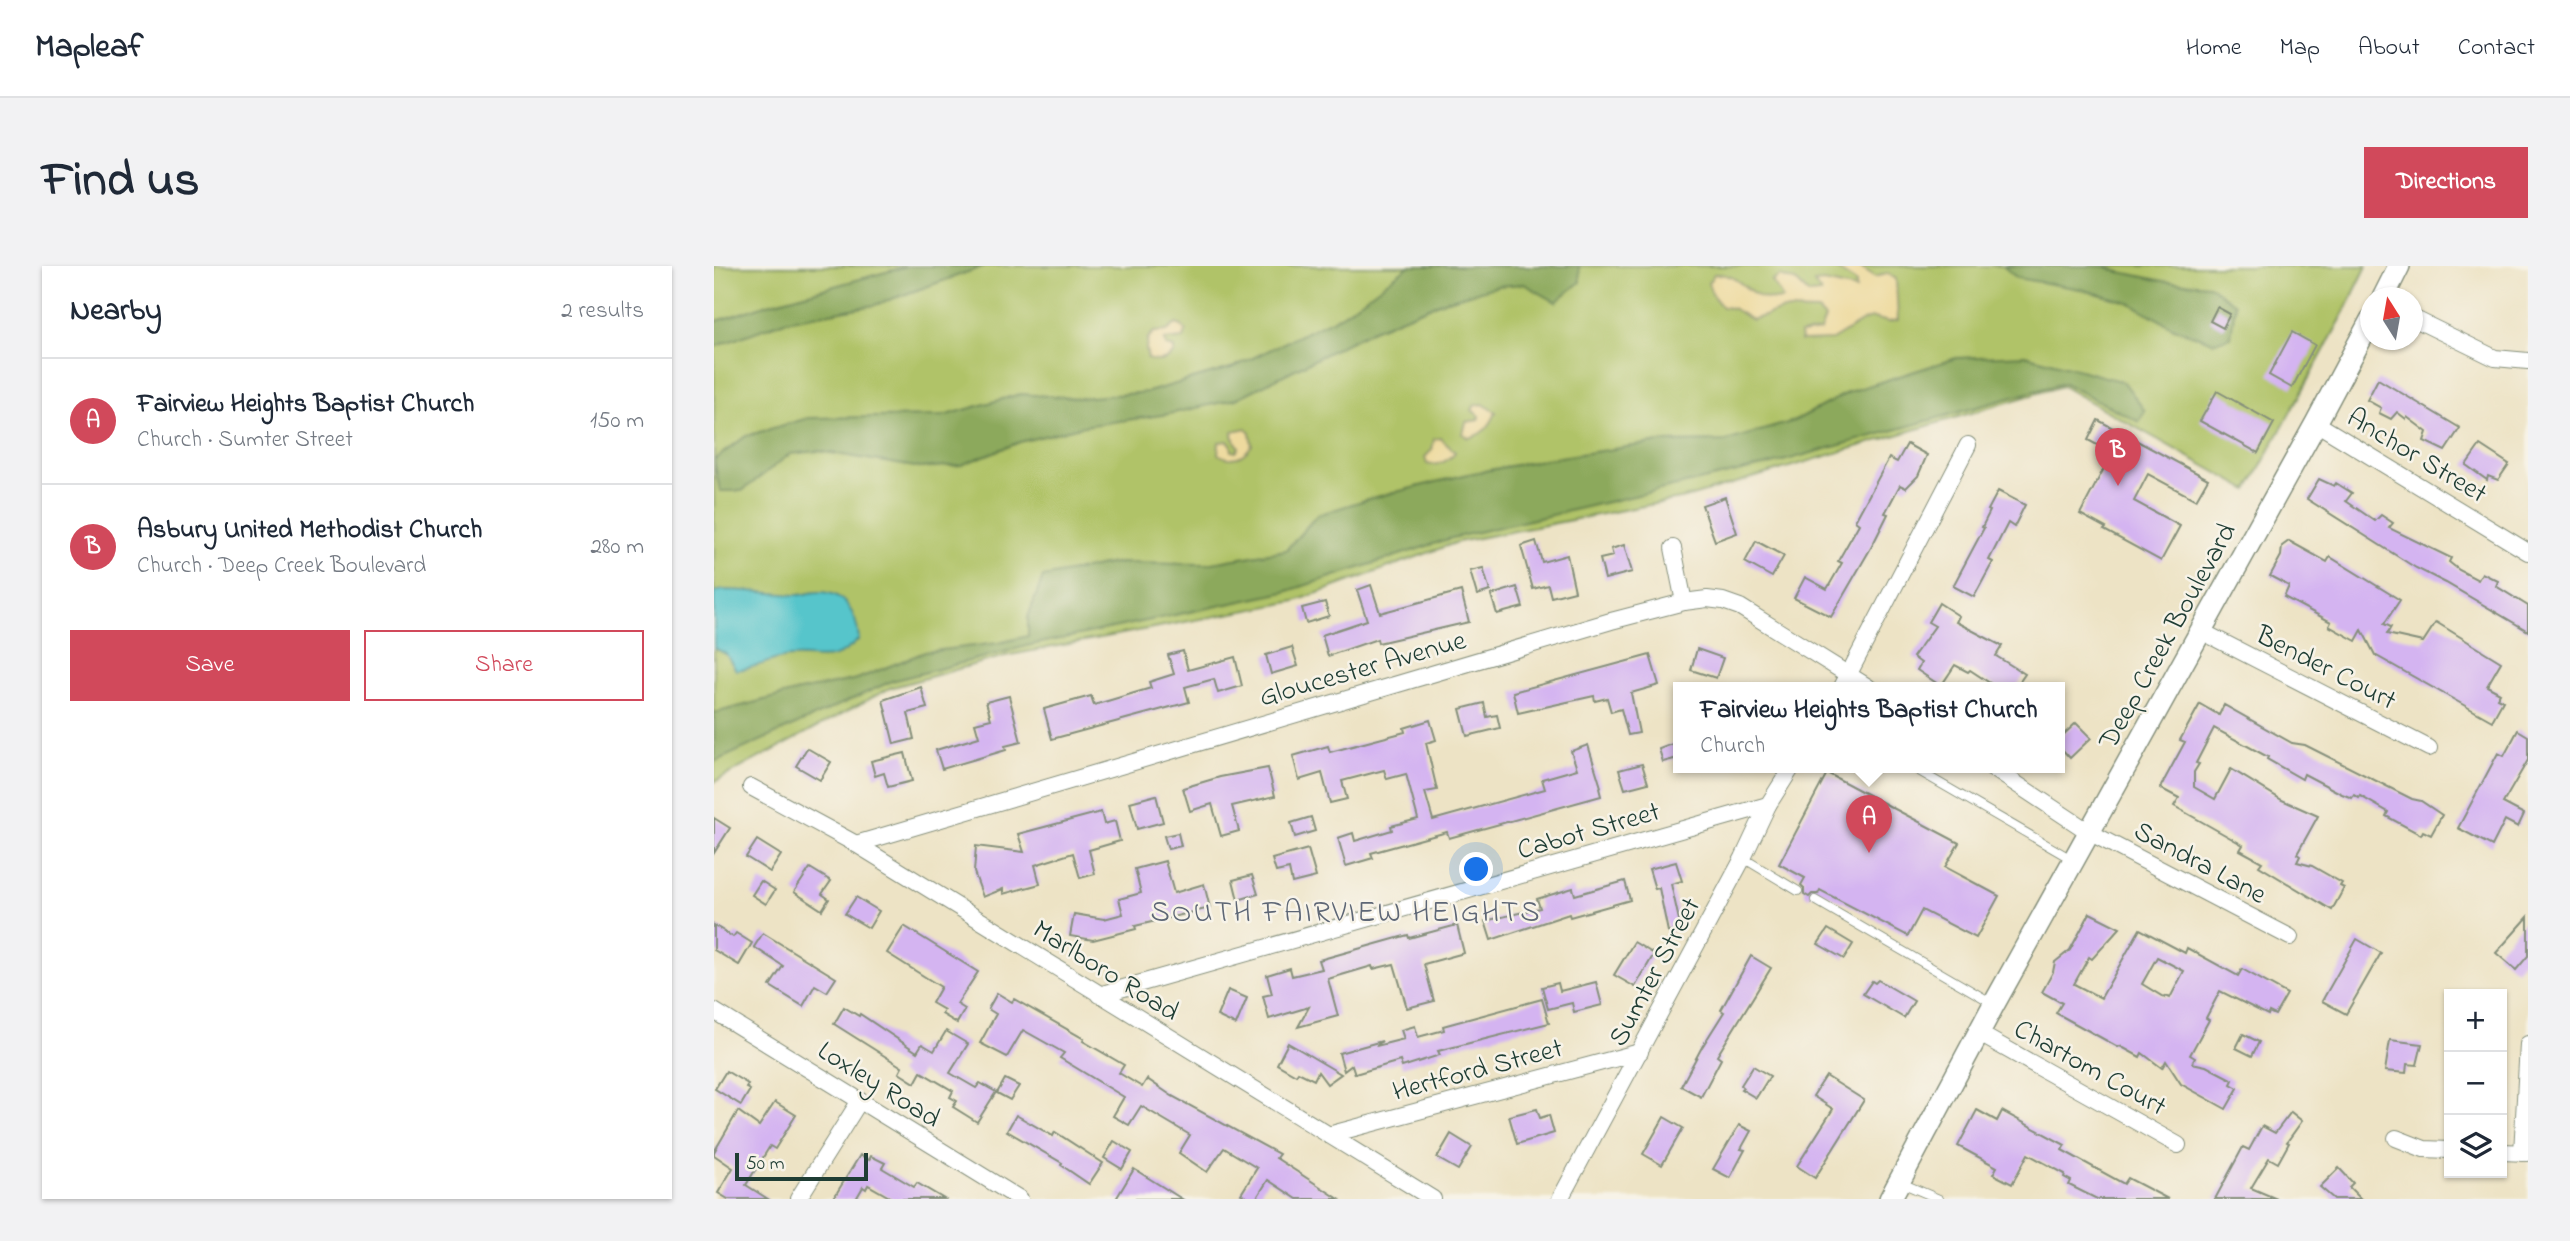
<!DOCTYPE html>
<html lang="en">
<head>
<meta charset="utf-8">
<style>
  body { margin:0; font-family:"Indie Flower",sans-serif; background:#f2f2f3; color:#1f2937 }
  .controls { position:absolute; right:21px; bottom:21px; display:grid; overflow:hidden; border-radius:0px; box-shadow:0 2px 5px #0004 }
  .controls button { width:63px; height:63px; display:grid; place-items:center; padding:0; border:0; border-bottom:2px solid #e0e1e3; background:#fff; color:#1f2937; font:35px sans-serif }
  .compass { position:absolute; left:1646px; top:21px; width:63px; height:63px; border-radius:50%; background:#fff; box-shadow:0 2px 5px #0004; rotate:349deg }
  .scale { position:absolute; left:21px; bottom:18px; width:133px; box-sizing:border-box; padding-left:7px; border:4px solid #1f3d34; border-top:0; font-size:19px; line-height:24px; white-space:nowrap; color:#1f3d34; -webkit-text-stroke:5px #f7f3e8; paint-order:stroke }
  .you { position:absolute; left:763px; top:604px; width:24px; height:24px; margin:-18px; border:5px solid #fff; border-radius:50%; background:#1a73e8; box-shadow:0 0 0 10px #1a73e833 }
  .badge { display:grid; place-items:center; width:46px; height:46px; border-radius:50%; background:#d1495b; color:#fff; font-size:23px; font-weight:700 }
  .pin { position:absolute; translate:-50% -58px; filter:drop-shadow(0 2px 4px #0008) }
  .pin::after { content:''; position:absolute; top:37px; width:24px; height:21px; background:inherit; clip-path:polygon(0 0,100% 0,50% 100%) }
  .popup { position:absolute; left:959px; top:416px; width:392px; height:91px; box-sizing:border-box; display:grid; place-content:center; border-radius:0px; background:#fff; filter:drop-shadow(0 2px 5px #0005); font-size:23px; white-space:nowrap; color:#747a83 }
  .popup b { font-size:26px; color:#1f2937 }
  .popup::after { content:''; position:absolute; left:50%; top:100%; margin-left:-14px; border:14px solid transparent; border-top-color:#fff }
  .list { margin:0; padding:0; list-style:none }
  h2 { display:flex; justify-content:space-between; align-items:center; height:91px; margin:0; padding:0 28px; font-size:30px }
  h2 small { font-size:23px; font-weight:400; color:#747a83 }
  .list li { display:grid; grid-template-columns:46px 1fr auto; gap:21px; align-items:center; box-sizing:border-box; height:126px; padding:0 28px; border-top:2px solid #e0e1e3 }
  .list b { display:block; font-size:26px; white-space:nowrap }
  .list p { margin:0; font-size:23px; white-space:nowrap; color:#747a83 }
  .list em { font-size:23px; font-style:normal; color:#747a83 }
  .actions { display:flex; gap:14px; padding:21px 28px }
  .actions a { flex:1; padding:16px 0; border:2px solid #d1495b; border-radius:0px; text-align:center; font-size:24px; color:#d1495b }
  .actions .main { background:#d1495b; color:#fff }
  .icon { flex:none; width:38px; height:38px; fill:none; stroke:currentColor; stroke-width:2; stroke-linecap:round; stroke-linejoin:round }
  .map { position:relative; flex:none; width:1814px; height:933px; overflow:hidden; border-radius:0px }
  header { display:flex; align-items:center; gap:42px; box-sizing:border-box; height:98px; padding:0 35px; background:#fff; border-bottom:2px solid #e0e1e3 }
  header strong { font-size:33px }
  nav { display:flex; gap:38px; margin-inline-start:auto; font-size:24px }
  .intro { display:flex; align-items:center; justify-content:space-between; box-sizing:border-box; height:168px; padding:0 42px }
  h1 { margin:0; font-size:49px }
  .button { padding:18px 32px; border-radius:0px; background:#d1495b; color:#fff; font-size:24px; font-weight:700 }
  main { display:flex; gap:42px; padding:0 42px }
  aside { flex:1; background:#fff; border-radius:0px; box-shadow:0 2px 5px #0004 }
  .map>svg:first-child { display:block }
  .green { fill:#b0c367; stroke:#68804e; stroke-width:2 }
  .forest { fill:#8ca95c; stroke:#567348; stroke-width:2 }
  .sand { fill:#eeda9e; stroke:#868c69; stroke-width:2 }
  .water { fill:#57c5cb; stroke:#3b8180; stroke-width:2 }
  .building { fill:#d4b4f1; fill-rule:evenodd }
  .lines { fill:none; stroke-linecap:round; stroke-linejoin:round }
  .lane-casing { stroke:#86907c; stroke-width:10 }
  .street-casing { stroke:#86907c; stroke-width:18 }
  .secondary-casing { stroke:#86907c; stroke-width:24 }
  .lane { stroke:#fff; stroke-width:8 }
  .street { stroke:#fff; stroke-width:16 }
  .secondary { stroke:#fff; stroke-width:21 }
  .labels { text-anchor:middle; stroke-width:5; stroke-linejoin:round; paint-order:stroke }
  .street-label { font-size:28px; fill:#1f3d34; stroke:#f7f3e8 }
  .neighbourhood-label { font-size:30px; letter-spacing:2px; fill:#5e6776; stroke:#f7f3e8 }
</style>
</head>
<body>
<header>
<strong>Mapleaf</strong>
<nav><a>Home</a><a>Map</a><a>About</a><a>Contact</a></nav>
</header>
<div class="intro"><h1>Find us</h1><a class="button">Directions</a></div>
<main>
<aside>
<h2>Nearby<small>2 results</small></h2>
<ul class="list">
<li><span class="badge">A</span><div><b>Fairview Heights Baptist Church</b><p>Church · Sumter Street</p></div><em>150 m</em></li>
<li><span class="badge">B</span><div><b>Asbury United Methodist Church</b><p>Church · Deep Creek Boulevard</p></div><em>280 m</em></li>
</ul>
<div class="actions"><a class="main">Save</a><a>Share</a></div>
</aside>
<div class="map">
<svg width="1814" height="933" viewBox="0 0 1814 933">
  <rect width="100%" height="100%" fill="#f7f3e8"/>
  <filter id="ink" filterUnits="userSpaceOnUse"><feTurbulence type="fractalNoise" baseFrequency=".0143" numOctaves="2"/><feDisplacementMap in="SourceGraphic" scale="14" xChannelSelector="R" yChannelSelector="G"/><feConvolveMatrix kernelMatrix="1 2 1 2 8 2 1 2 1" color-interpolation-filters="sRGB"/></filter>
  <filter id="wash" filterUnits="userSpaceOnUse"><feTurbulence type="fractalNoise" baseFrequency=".00686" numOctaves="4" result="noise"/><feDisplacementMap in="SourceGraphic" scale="28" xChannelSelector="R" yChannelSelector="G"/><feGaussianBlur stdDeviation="1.57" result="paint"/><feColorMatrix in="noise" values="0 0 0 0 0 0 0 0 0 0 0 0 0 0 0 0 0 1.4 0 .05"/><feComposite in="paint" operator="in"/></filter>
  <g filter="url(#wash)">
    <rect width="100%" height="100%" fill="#ede3c5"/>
    <!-- green -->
    <polygon class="green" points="0,0 1653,0 1626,55 1534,224 1348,120 971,232 744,276 582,335 291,390 176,422 0,516"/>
    <!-- forest -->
    <g class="forest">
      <polygon points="194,0 271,0 161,39 71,55 0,81 0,56 54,38"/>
      <polygon points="695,0 865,0 866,16 842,36 810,18 784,20 730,35 659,64 522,133 455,148 370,160 306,176 247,199 207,202 104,185 76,188 28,225 6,225 0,194 32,170 94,152 229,150 306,128 366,132 434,126 520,101 628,49"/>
      <polygon points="1289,0 1391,0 1402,5 1449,15 1495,19 1521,38 1517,71 1499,76 1460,62 1414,36 1366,23 1303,12"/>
      <polygon points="1311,89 1410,116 1431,145 1425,156 1350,117 1058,198 738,272 571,326 317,379 178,415 0,496 0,447 85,425 143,413 211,386 284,377 314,370 314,351 329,311 399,297 492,298 572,284 603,249 654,233 754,208 833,193 946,176 1012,175 1080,155 1135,126 1242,92"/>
    </g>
    <!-- sand -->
    <g class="sand">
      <path d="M1121,0H1145L1162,11L1174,7L1182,13L1184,54L1175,56L1159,52L1151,54L1118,74L1087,75L1086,68L1106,65L1111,52L1104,45L1068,44L1038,54L1018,42L1008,41L999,30L994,17L1000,8C1031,6 1033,39 1069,33L1058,15L1066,10L1083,16L1095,28L1107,27L1100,17L1110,16L1142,23V16L1121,2Z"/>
      <path d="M462,58L468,60L472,65L470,72L451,74L452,80L460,82V87C453,95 444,97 434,93L432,83L434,72L440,66L453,65Z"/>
      <path d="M769,138L782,146C777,160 769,169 754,172L749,168L752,156L764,154L765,150L758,144L761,139Z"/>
      <path d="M532,162L536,166L538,179C529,192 518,196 504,188L505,176L514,175L517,178L518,185L522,186L525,181L518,170L519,165Z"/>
      <path d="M726,172L741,186C737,194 722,201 713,198L711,191L718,184L720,173Z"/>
    </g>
    <!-- water -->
    <path class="water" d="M9,324C33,324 56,327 81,329C88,330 95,326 103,326C131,324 143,349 145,373C114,406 100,384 64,393C49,397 38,403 22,404L12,388L0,382V326Z"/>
    <g id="blocks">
      <!-- building -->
      <g class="building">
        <polygon points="1503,41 1516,48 1509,62 1496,55"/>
        <polygon points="1578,66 1601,79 1578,122 1555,109"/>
        <polygon points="1664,113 1746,162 1731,185 1710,175 1713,166 1693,151 1692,153 1683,146 1677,153 1665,147 1667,142 1653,134"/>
        <polygon points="1503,125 1560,157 1544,187 1486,155"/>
        <polygon points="1384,154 1494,213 1482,234 1434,208 1420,235 1466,260 1447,295 1390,264 1392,262 1366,248 1398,187 1374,174"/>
        <polygon points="1193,178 1213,189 1204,210 1192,222 1186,219 1171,247 1174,248 1158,280 1117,351 1080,332 1091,311 1113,323 1128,297 1124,295 1145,258 1141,255 1175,192 1183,196"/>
        <polygon points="1766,179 1795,198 1784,214 1774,210 1773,214 1752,199"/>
        <polygon points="1605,213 1620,220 1622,217 1638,227 1632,235 1661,255 1667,249 1679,257 1675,262 1737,292 1735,296 1745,304 1764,314 1768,307 1784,315 1782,320 1814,340 1814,365 1732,317 1702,302 1593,233"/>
        <polygon points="1284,225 1311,239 1300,261 1294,257 1275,294 1279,296 1260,331 1239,320 1270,262 1268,261 1276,245 1274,244"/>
        <polygon points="1011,231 1023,267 1001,275 988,239"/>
        <polygon points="822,275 828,296 853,289 861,325 837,331 834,319 819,323 807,280"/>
        <polygon points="1042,275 1070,290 1058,311 1031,296"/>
        <polygon points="1575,275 1613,296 1616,291 1686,334 1670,358 1677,361 1673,368 1709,376 1722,356 1787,396 1773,420 1786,427 1783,432 1789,435 1778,455 1661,389 1648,364 1642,375 1615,360 1617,356 1570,331 1575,320 1556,310 1567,290 1568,280"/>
        <polygon points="910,279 918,306 891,313 886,293 899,290 897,283"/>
        <polygon points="769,302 776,325 763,329 756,305"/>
        <polygon points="657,319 666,347 747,325 755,356 664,377 663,373 614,390 608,369 653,354 643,324"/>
        <polygon points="803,321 809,341 783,348 777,329"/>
        <polygon points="611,336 615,350 592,357 588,342"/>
        <polygon points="1225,337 1245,350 1242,356 1288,380 1282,390 1311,408 1302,421 1282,421 1256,404 1254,406 1241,399 1227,420 1203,404 1207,397 1199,391 1221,360 1214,356"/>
        <polygon points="578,381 584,400 557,408 552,389"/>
        <polygon points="983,383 1009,392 1002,412 977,404"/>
        <polygon points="469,385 474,404 521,391 528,420 504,427 500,413 471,421 475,436 338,473 330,443 377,430 380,439 437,422 435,416 460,408 454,389"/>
        <polygon points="936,389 945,419 917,427 925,467 914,469 907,443 897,446 893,432 881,435 880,430 804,447 799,426"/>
        <polygon points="207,421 213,442 194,447 200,473 180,478 169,434"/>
        <polygon points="295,430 307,476 291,480 292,484 228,503 222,484 265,471 261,457 277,453 272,436"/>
        <polygon points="770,437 773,451 783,449 786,462 753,470 746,443"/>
        <polygon points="1486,438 1505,449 1510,439 1578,477 1591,479 1698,533 1707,535 1728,549 1717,569 1709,565 1707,569 1672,550 1674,546 1646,530 1645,532 1640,529 1638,532 1628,528 1590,508 1588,513 1553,493 1554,491 1500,462 1482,497 1485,498 1480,506 1480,521 1501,533 1517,503 1568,534 1604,550 1583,588 1586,590 1583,596 1598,600 1628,617 1626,620 1630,622 1618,644 1545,600 1548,596 1526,584 1529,579 1460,540 1465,532 1446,522 1471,476 1466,474"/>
        <polygon points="716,454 722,474 712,477 723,524 711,526 719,554 831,523 828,513 863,503 857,485 874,479 887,521 885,522 887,530 735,572 733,566 657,587 659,592 632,600 624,572 639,567 641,575 678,564 677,560 704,553 692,508 673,513 670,504 628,515 633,533 616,537 608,507 585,514 579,490 614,480 616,486 691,466 690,462"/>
        <polygon points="1362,457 1377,472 1356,492 1346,481 1346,472"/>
        <polygon points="1804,464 1814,470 1814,494 1789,537 1810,548 1804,561 1791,554 1778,580 1744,562 1784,487 1790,490"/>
        <polygon points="964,476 964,492 949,496 945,483"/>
        <polygon points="93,482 117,496 106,514 82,500"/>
        <polygon points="191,487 198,515 174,521 170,507 161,510 157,495"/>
        <polygon points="928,498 934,517 911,523 905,504"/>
        <polygon points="554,502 561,530 518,540 525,565 507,570 498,538 476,545 469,522 506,511"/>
        <polygon points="1113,507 1245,577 1231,601 1285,630 1262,672 1208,644 1194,670 1106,624 1104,628 1098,628 1095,631 1090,628 1090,622 1087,619 1091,612 1065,598"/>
        <polygon points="442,529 449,556 423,563 416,536"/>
        <polygon points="387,546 390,558 401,555 406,575 375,584 381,608 366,612 359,587 321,599 326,618 289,628 289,623 269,631 260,606 262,580 310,586 304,568"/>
        <polygon points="597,551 601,565 581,571 577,557"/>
        <polygon points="0,552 16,562 0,587"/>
        <polygon points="464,567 467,580 454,583 450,570"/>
        <polygon points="43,574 67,589 56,606 32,591"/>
        <polygon points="594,583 602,611 578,617 575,603 562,606 558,593"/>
        <polygon points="451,595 460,627 490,618 496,642 421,660 422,663 379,674 356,670 360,648 390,653 409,648 405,633 427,627 421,603"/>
        <polygon points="962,596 968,615 957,618 967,663 954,666 945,622 941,623 935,603"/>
        <polygon points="96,602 117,615 108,628 115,633 108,644 80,626"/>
        <polygon points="538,609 544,628 524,634 519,614"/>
        <polygon points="47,615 61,624 52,638 38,629"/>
        <polygon points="911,615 916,634 856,651 855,648 777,674 771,655 826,642 823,633 859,622 861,629"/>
        <polygon points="142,631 165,645 155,662 131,648"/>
        <path d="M1376,647L1406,662L1378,693L1375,691L1360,718L1387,732L1426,663L1471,687L1473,682L1524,710L1528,703L1573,728L1561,749L1555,746L1554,749L1506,725L1492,752L1495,754L1476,789L1481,792L1478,797L1492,800L1519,814L1517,818L1524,822L1512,843L1467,818L1452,795L1448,802L1428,787L1426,791L1406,780L1404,781L1342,747L1348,737L1328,726L1339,706L1341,696L1356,684ZM1443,691L1470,705L1456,732L1452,730L1451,732L1428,718Z"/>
        <polygon points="1814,651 1814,690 1802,704 1782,687"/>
        <polygon points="0,659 19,671 22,667 38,677 25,699 0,684"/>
        <polygon points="743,659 750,687 710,698 720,735 693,742 680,698 659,703 658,700 614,713 624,750 584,761 595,741 555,753 549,730 558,728 553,709 576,702 578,710 608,703 605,694 694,669 695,672"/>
        <polygon points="190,660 264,706 243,738 251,743 243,757 228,748 230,744 218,737 227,721 173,687"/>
        <polygon points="1114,663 1139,678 1130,693 1104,678"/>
        <polygon points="49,667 122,712 113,726 101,719 89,740 56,720 69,700 40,681"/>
        <polygon points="1643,673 1667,687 1632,748 1608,735"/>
        <polygon points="920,676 940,688 921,721 900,709"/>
        <polygon points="1037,690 1057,702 1003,790 1007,793 987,831 967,820 988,781 1010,746 1007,744"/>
        <polygon points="1164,714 1200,735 1190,752 1149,728 1158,715 1161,717"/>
        <polygon points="882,716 888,739 860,746 858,737 834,743 828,721 844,717 846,725"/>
        <polygon points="514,724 533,732 522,759 503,750"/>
        <polygon points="283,727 298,736 300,733 370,773 369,775 410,799 405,807 428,821 433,813 458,830 565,888 562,892 625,933 583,933 554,914 542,933 536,933 527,928 543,902 510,882 493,906 465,887 476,869 427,840 415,859 399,850 410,831 346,792 350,787 309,764 293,791 266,777 282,748 274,743"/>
        <polygon points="828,733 835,757 724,785 726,789 688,801 686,795 641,808 638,799 630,805 625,787 668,775 662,780 690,773 687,764 701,760 704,771 730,764 729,760"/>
        <polygon points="130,741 145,750 146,748 203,786 208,778 220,785 232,765 254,778 236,807 262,822 266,817 282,826 263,856 239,841 243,835 236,831 239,825 207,806 201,817 185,807 188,801 120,758"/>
        <polygon points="1529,768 1545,776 1538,790 1522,782"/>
        <polygon points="1676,774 1708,778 1703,799 1693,798 1692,807 1671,805"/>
        <polygon points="574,777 588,785 627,808 613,818 604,806 600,814 584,806 582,809 563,798"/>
        <polygon points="1039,800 1056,810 1042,832 1027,823 1029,821 1027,819"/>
        <polygon points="12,805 34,818 32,821 36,824 27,839 1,823"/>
        <polygon points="1112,810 1150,834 1101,912 1083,900 1119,843 1099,830"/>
        <polygon points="291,813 305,820 296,834 283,827"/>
        <polygon points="61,836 82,849 61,883 56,880 32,919 54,933 14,933 4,927 19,902 0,889 0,886 24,845 45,860"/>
        <polygon points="823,843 826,852 835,849 840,867 803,878 795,850"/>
        <polygon points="1263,844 1283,855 1288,845 1351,879 1348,884 1410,918 1414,912 1454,933 1383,933 1355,919 1357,915 1350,911 1351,908 1314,888 1298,918 1279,908 1283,901 1244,880"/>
        <polygon points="1577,846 1588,855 1573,876 1575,877 1564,897 1555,892 1537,922 1563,933 1501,933 1529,881 1535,884 1548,860 1561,867"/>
        <polygon points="302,849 339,870 341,866 389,897 375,918 347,899 348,897 293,865"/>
        <polygon points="950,851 969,862 948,899 929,888"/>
        <polygon points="1025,859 1037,865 1027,883 1031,884 1016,912 999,903"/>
        <polygon points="737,868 758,881 744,904 723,892"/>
        <polygon points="400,875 418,886 408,903 390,892"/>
        <polygon points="146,889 155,894 157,890 171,897 168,902 200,921 203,917 230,933 179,933 154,919 152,923 149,921 142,933 119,933"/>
        <polygon points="1625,902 1639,917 1635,921 1647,933 1620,933 1606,921"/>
        <polygon points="420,903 468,933 402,933"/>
      </g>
    </g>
  </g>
  <g filter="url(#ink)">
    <use href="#blocks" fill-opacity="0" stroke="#86907c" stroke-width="2"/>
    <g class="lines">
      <!-- lane casing -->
      <g class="lane-casing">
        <g id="lane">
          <polyline points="1198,501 1359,594"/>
          <polyline points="1029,592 1084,625"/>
          <polyline points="1101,634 1280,738"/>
          <polyline points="1185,916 1225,933"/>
        </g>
      </g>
      <!-- street casing -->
      <g class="street-casing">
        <g id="street">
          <polyline points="1699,52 1781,92 1814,95"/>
          <polyline points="1602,157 1814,286"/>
          <polyline points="959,282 970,336"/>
          <polyline points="1487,365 1715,482"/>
          <polyline points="1128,421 1254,179"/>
          <polyline points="1277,501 1375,566 1576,671"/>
          <polyline points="37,521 142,578 719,933"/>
          <polyline points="142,578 897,355 970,336 993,333 1009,335 1026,341 1154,421"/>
          <polyline points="385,729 1054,539"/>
          <polyline points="0,745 306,933"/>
          <polyline points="1264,767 1464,879"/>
          <polyline points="614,869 926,786"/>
          <polyline points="1682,872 1710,883 1735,884"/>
          <polyline points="1788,886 1814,887"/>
          <polyline points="1808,887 1814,778"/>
          <polyline points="84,933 145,836"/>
          <polyline points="846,933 1029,592 1054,539 1078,501"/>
        </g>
      </g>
      <!-- secondary casing -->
      <g class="secondary-casing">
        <g id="secondary">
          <polyline points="1669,32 1685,0"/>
          <polyline points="1176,933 1280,738 1602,157 1657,54"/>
        </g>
      </g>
      <!-- lane -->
      <use href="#lane" class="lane"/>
      <!-- street -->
      <use href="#street" class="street"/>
      <!-- secondary -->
      <use href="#secondary" class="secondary"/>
    </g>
  </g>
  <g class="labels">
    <!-- street labels -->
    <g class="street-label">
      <text transform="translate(1704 188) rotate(31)" y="10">Anchor Street</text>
      <text transform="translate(1452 369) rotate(-61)" y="10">Deep Creek Boulevard</text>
      <text transform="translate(1613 400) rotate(27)" y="10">Bender Court</text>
      <text transform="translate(648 401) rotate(-16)" y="10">Gloucester Avenue</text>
      <text transform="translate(874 563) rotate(-16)" y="10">Cabot Street</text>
      <text transform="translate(1487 595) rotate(28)" y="10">Sandra Lane</text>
      <text transform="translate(393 703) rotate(32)" y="10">Marlboro Road</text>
      <text transform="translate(939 705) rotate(-62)" y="10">Sumter Street</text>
      <text transform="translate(1377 800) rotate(29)" y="10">Chartom Court</text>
      <text transform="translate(763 802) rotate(-15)" y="10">Hertford Street</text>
      <text transform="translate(166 817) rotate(32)" y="10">Loxley Road</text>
    </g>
    <!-- neighbourhood labels -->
    <g class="neighbourhood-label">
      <text x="632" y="655">SOUTH FAIRVIEW HEIGHTS</text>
    </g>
  </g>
</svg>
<div class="controls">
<button>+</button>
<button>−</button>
<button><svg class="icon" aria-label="layers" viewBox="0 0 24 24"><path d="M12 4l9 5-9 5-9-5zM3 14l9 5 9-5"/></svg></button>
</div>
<svg class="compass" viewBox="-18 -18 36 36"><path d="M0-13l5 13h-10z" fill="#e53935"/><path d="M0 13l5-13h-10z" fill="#747a83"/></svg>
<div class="scale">50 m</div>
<div class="you"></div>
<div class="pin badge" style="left:1155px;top:587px">A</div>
<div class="popup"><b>Fairview Heights Baptist Church</b>Church</div>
<div class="pin badge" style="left:1404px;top:220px">B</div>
</div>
</main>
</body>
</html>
